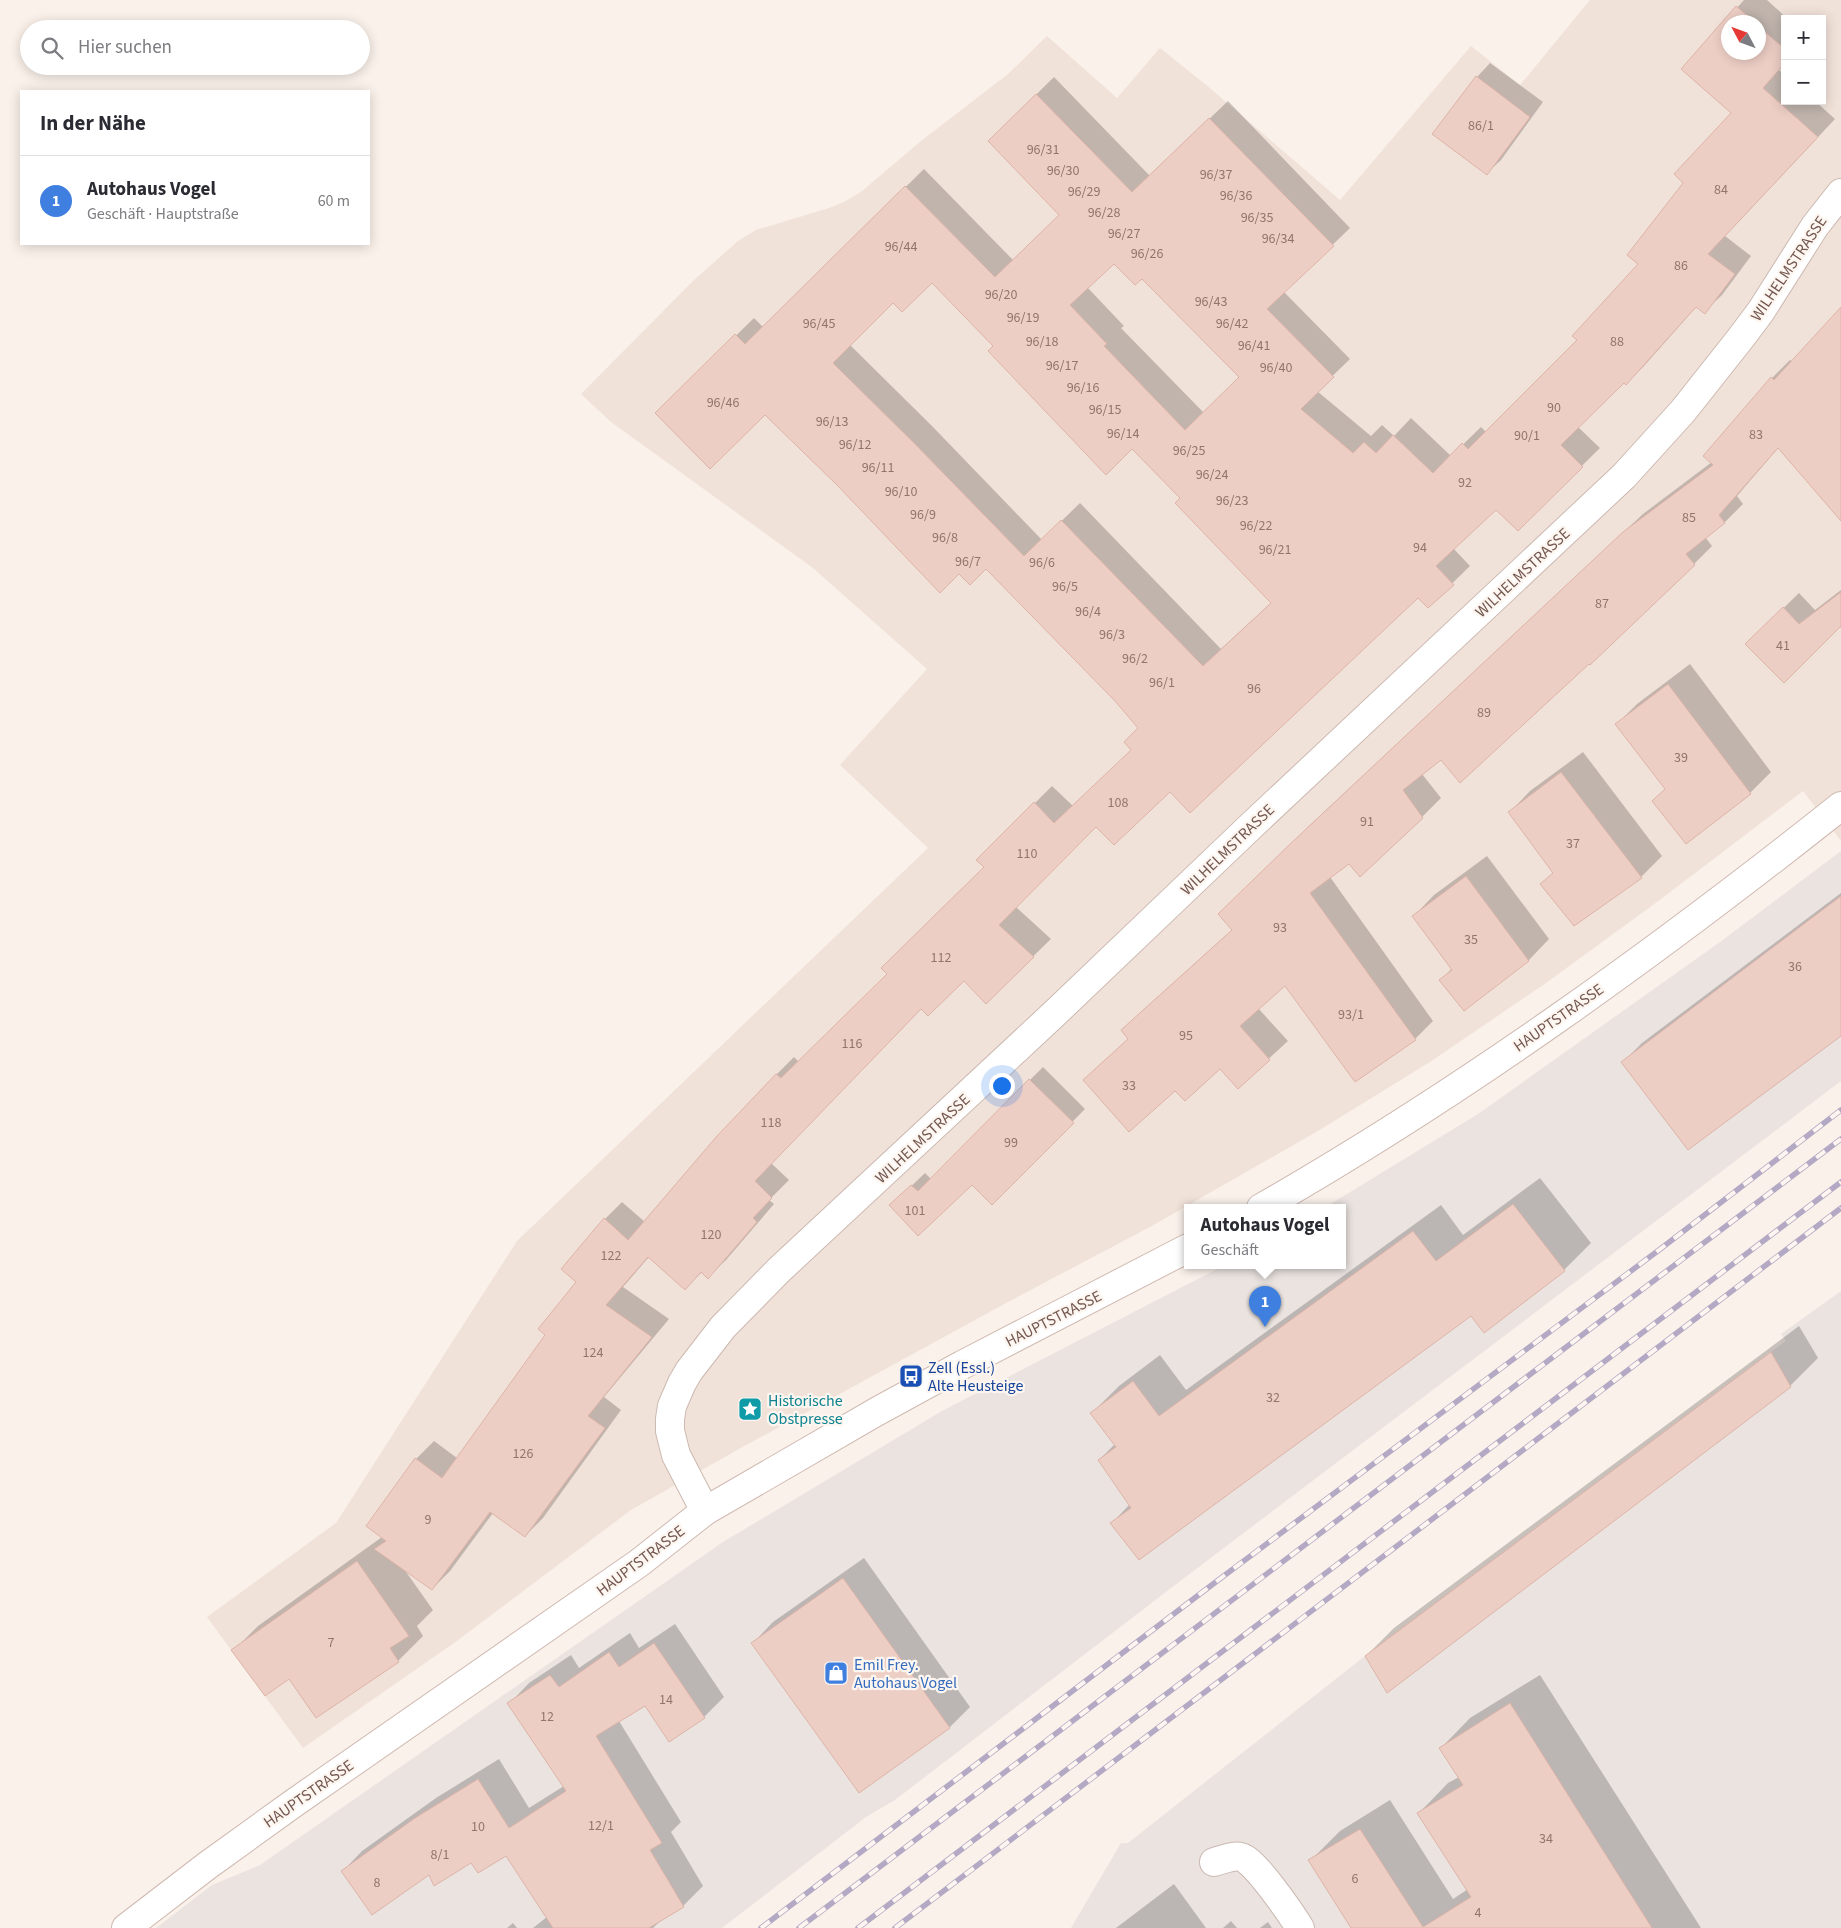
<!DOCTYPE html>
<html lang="de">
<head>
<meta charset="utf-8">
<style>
  body { margin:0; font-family:"Source Sans 3",sans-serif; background:#f2f2f3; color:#2b2b33 }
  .controls { position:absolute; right:15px; top:15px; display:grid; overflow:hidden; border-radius:0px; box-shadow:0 2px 12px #0003 }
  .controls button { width:45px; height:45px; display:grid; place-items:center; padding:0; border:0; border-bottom:1px solid #e1e1e2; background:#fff; color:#2b2b33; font:25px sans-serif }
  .compass { position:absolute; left:1721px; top:15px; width:45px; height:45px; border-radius:50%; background:#fff; box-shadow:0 2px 12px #0003; rotate:311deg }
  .you { position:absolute; left:1001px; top:1085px; width:18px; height:18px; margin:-12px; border:4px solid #fff; border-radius:50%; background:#1a73e8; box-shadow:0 0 0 8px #1a73e833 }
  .badge { display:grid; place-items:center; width:32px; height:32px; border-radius:50%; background:#d6645e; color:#fff; font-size:16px; font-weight:700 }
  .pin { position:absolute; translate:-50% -41px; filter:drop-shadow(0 1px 2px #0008) }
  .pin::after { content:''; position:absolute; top:26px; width:18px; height:15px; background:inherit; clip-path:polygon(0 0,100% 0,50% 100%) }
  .popup { position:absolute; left:1184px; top:1204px; width:162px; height:65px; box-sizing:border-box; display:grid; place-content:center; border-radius:0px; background:#fff; filter:drop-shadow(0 1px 4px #0005); font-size:16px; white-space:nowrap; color:#7c7c81 }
  .popup b { font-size:19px; color:#2b2b33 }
  .popup::after { content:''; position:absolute; left:50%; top:100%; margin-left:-10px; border:10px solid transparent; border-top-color:#fff }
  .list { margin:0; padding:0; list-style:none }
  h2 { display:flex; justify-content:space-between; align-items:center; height:65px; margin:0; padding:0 20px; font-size:21px }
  h2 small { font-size:16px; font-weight:400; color:#7c7c81 }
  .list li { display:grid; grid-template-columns:32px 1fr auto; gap:15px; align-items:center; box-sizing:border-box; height:90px; padding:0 20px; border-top:1px solid #e1e1e2 }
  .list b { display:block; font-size:19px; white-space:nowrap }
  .list p { margin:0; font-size:16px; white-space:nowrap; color:#7c7c81 }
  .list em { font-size:16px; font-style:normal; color:#7c7c81 }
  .icon { flex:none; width:28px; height:28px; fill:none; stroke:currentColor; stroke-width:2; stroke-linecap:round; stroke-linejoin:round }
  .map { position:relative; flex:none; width:1841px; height:1928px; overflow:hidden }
  .search { position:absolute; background:#fff; box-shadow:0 2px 12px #0003; left:20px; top:20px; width:350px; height:55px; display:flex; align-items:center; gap:12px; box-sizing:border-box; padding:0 18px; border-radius:28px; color:#7c7c81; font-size:19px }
  .panel { position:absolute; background:#fff; box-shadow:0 2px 12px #0003; left:20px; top:90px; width:350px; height:155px; border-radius:0px }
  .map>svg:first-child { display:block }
  .residential { fill:#f1e2d9; fill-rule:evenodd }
  .industrial { fill:#eae3e0 }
  .shadow { fill:#0003; fill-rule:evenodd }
  .building { fill:#edcec5; stroke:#deb3a7; fill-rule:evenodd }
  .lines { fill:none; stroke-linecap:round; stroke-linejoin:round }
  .minor-casing { stroke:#ccb9b1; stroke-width:30 }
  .secondary-casing { stroke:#d0bab2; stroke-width:30 }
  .minor { stroke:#fff; stroke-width:28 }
  .secondary { stroke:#fff; stroke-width:28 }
  .rail-casing { stroke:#b3a9c4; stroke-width:5.5 }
  .rail { stroke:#fdf6f0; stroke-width:4; stroke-dasharray:11; stroke-linecap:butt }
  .labels { text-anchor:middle; stroke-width:4.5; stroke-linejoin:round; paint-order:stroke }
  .number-label { font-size:14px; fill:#92756d }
  .street-label { font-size:16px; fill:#735750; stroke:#fdf6f0 }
  .transit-label { font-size:16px; fill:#164399; stroke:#fdf6f0; text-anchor:start }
  .culture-label { font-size:16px; fill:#0d838f; stroke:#fdf6f0; text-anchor:start }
  .shop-label { font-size:16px; fill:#366cbe; stroke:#fdf6f0; text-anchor:start }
</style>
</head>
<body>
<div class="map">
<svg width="1841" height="1928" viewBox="0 0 1841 1928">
  <rect width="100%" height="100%" fill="#faf1ea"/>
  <!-- residential -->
  <path class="residential" d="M1590,0H1841V841L1803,791L1657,902L1546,983L1430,1062L1318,1131L1150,1227L1008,1302L739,1449L631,1510L454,1643L303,1748L207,1617L336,1523L517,1241L928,848L840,765L927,669L813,568L611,422L581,394L692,282L738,241L756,230L829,208L846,201L862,191L921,141L1008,74L1047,36L1117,98L1160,48L1211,89L1340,200L1471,46L1520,85ZM1785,19H1822V101H1785ZM1728,22H1758V52H1728Z"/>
  <!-- industrial -->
  <g class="industrial">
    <polygon points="1841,851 1841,1081 1175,1585 895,1800 866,1817 722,1928 156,1928 212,1885 260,1865 723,1542 942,1411 1223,1266 1342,1266 1342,1208 1324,1208 1478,1114 1720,942"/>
    <polygon points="1841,1291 1841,1928 1071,1928 1121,1843 1128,1843 1365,1656 1771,1352 1786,1341 1781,1334"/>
  </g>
  <!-- shadow -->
  <g class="shadow">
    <path d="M1744,0H1767L1788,19H1785V63L1779,70L1785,75V101H1815L1835,119L1725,236L1751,256L1722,295L1704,312L1697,306L1644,366L1626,383L1624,381L1578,427L1600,448L1518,529L1496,508L1453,548L1470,566L1428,607L1418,596L1170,790L1096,825L1015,906L1051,939L986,1002L964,980L922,1008L771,1163L789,1180L769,1200L774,1204L726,1260L708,1277L702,1272L685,1288L649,1257L623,1287L669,1319L604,1397L621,1410L543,1518L525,1536L493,1513L450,1571L432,1589L404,1569L433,1610L417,1626L423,1636L398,1661L316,1716L290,1677L233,1651L258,1626L382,1537L416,1459L434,1441L457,1458L547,1335L578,1282L605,1219L622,1202L645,1222L718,1137L777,1074L794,1057L799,1062L889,974L986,867L978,860L1052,786L1073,806L1133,749L1140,728L1116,700L986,567L959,572L837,484L765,413H657L754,318L763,327L924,169L1013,260L1060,215L989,141L1054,77L1150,176L1228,101L1350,228L1284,292L1350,359L1317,391L1371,436L1382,425L1394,436L1411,418L1451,456L1481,427L1486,432L1579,340L1640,263L1685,182L1733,113L1682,68ZM1728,22H1758V52H1728ZM1114,262L1142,277L1241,377L1204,413L1121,328L1124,326L1087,287ZM932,281L995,346L1132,448L1181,498L1272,602L1221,649L1080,503L1042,540L932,426L849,344L893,301Z"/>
    <polygon points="1490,63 1543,102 1501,160 1487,173 1477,77"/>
    <polygon points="1841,309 1841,417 1779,447 1737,496 1743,504 1725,522 1705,537 1712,546 1694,564 1589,662 1442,759 1422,774 1441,798 1422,817 1350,862 1330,877 1433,1021 1415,1039 1285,984 1258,1008 1288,1041 1238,1087 1220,1067 1176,1089 1084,1080 1129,1038 1141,1012 1233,929 1238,896 1308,827 1643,514 1712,462 1772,378 1790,360 1793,362"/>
    <polygon points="1841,590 1841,628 1839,626 1747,644 1799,593 1815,610"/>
    <polygon points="1690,664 1771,772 1750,793 1686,842 1666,788 1616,725 1637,704"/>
    <polygon points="1583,752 1662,856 1641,877 1542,884 1554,872 1510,812 1530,791"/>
    <polygon points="1487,856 1549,939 1529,960 1464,1010 1441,980 1452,968 1414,916 1434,895"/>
    <polygon points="1841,893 1841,1034 1623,1062 1642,1043"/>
    <polygon points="1043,1067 1085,1109 992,1203 972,1184 918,1234 904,1193 925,1173 931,1179"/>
    <polygon points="1540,1178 1591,1243 1564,1270 1484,1331 1471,1314 1112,1523 1130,1504 1099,1460 1115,1444 1092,1413 1119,1386 1160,1355 1186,1390 1441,1205 1463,1235"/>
    <polygon points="1799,1326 1818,1358 1790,1386 1366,1656 1394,1628"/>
    <polygon points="864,1558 970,1707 950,1727 753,1643 773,1622"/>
    <polygon points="675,1624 724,1697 704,1717 645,1705 619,1721 681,1822 671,1832 703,1886 683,1906 664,1917 653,1928 533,1928 547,1917 507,1854 472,1861 429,1873 342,1872 362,1851 436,1798 499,1759 529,1808 564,1786 509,1704 529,1683 571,1655 579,1668 630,1633 639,1648"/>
    <polygon points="1540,1675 1701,1928 1359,1928 1310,1861 1340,1831 1390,1800 1453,1899 1468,1889 1419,1813 1448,1783 1459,1777 1441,1748 1470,1718"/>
    <polygon points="1174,1884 1206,1928 1116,1928"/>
    <polygon points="1231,1921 1237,1928 1223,1928"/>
    <polygon points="1268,1922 1272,1928 1260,1928"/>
    <polygon points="513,1923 517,1928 507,1928"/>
  </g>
  <!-- building -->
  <g class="building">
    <path d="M1736,6L1755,22H1728V52H1758V26L1785,49V63L1763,88L1818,137L1708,254L1735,274L1705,314L1696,307L1626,385L1624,383L1561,445L1583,467L1518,531L1496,510L1436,566L1454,585L1428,608L1418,598L1190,813L1170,792L1114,845L1096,827L999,925L1034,957L986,1004L964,981L928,1016L921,1009L755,1181L772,1198L753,1218L757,1222L708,1279L701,1272L685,1290L648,1257L606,1305L652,1337L588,1416L605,1428L525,1537L490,1512L432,1590L374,1549L386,1541L366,1526L415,1458L442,1478L545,1335L538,1329L576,1282L561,1269L604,1218L628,1240L717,1136L776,1074L781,1078L887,974L881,968L984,867L976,860L1034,802L1054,823L1131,750L1124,742L1138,728L1115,701L986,569L970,585L959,574L940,593L837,485L765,415L710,469L655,413L735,334L745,344L905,186L995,277L1059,215L988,141L1036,94L1132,192L1209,118L1334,246L1267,309L1334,377L1301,409L1353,453L1364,442L1376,453L1393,435L1433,473L1462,443L1468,449L1577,340L1572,336L1638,264L1627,255L1683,183L1674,174L1731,113L1681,69ZM1114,264L1135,285L1142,279L1239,377L1185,430L1104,346L1107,344L1070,305ZM932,283L993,346L988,351L1106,475L1132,449L1180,498L1175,503L1271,603L1203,666L1061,520L1024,556L915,444L833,363L893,303L902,312Z"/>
    <polygon points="1476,76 1530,117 1487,175 1432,134"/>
    <polygon points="1841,307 1841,521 1778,448 1719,515 1725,523 1686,554 1695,565 1590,665 1589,664 1460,783 1441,760 1403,790 1423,818 1360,877 1349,864 1310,893 1416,1040 1355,1082 1285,986 1240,1026 1270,1060 1238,1089 1220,1069 1185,1101 1175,1091 1129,1132 1083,1080 1128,1039 1121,1030 1232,930 1218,914 1288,846 1623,532 1713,465 1703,456 1771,377 1774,380"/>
    <polygon points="1841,592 1841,626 1784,683 1745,644 1783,607 1799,624"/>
    <polygon points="1668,684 1751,794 1686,844 1652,801 1665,789 1615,724"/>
    <polygon points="1561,772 1642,878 1574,926 1540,884 1553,873 1508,812"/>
    <polygon points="1466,876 1529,961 1464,1011 1439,980 1452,970 1412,916"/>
    <polygon points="1841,896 1841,1036 1688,1150 1621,1062"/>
    <polygon points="1029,1079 1074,1123 992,1205 972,1185 918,1236 889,1205 911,1185 918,1191"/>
    <polygon points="1513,1204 1565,1271 1484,1333 1471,1316 1139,1560 1110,1523 1131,1508 1098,1460 1116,1447 1090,1413 1133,1381 1159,1416 1413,1231 1436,1261"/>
    <polygon points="1771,1352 1791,1387 1387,1693 1365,1656"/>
    <polygon points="357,1561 409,1636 390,1648 399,1662 316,1718 289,1679 265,1696 231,1650"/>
    <polygon points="843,1578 950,1728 859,1793 751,1643"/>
    <polygon points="654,1643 705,1718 669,1742 645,1706 596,1736 662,1843 650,1850 684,1907 649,1928 553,1928 506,1856 478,1873 471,1863 434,1886 429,1875 372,1915 341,1871 415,1818 478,1779 509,1828 566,1791 507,1703 550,1675 559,1687 609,1652 619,1667"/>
    <polygon points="1510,1703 1652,1928 1351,1928 1308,1860 1360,1829 1423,1927 1471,1897 1417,1813 1463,1785 1439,1748"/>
  </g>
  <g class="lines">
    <!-- minor casing -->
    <g class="minor-casing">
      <g id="minor">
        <polyline points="705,1511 676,1455 670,1431 670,1419 672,1406 682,1383 689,1371 723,1327 779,1270 1054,1014 1251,826 1624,476 1683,411 1740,339 1761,311 1815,226 1841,193"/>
        <path d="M1214,1862C1222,1860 1233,1855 1241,1857C1254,1859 1292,1915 1300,1928"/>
      </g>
    </g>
    <!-- secondary casing -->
    <g class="secondary-casing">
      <g id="secondary">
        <path d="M1261,1208C1465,1091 1657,952 1841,806"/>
        <polyline points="126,1928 208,1865 294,1803 639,1563 705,1511 876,1412 962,1365 1188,1248"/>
      </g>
    </g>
    <!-- minor -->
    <use href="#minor" class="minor"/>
    <!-- secondary -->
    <use href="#secondary" class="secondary"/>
    <!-- rail casing -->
    <g class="rail-casing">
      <g id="rail">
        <polyline points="761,1928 1217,1581 1659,1250 1841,1110"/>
        <polyline points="799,1928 1841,1139"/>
        <polyline points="858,1928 1841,1182"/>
        <polyline points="895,1928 1841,1208"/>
      </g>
    </g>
    <!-- rail -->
    <use href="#rail" class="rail"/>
  </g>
  <!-- icons -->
  <defs>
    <g id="bus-square" transform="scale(1.25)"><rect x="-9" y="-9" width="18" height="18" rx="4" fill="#1a4fb4" stroke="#fdf6f0"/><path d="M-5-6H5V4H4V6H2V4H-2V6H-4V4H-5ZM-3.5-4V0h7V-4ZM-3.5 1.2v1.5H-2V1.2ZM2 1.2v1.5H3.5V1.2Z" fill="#fff"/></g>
    <g id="sight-square" transform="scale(1.25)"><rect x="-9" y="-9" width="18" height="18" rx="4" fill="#0f9aa8" stroke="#fdf6f0"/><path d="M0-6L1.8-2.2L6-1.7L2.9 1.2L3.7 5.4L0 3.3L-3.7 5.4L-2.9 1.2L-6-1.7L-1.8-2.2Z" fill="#fff"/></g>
    <g id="shop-square" transform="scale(1.25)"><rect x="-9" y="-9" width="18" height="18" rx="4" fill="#3f7fe0" stroke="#fdf6f0"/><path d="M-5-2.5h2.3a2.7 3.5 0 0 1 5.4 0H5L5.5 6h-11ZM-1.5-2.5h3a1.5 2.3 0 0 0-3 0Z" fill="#fff"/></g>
  </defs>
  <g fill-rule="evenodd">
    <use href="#bus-square" x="911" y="1376"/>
    <use href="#sight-square" x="750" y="1409"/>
    <use href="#shop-square" x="836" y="1673"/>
  </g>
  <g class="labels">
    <!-- number labels -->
    <g class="number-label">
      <text x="1481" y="130">86/1</text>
      <text x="1043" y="154">96/31</text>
      <text x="1063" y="175">96/30</text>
      <text x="1216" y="179">96/37</text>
      <text x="1721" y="194">84</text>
      <text x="1084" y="196">96/29</text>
      <text x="1236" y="200">96/36</text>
      <text x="1104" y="217">96/28</text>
      <text x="1257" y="222">96/35</text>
      <text x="1124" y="238">96/27</text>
      <text x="1278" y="243">96/34</text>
      <text x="901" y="251">96/44</text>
      <text x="1147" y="258">96/26</text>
      <text x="1681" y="270">86</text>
      <text x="1001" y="299">96/20</text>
      <text x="1211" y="306">96/43</text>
      <text x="1023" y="322">96/19</text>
      <text x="819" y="328">96/45</text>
      <text x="1232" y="328">96/42</text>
      <text x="1042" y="346">96/18</text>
      <text x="1617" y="346">88</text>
      <text x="1254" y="350">96/41</text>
      <text x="1062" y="370">96/17</text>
      <text x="1276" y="372">96/40</text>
      <text x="1083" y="392">96/16</text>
      <text x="723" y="407">96/46</text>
      <text x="1554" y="412">90</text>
      <text x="1105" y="414">96/15</text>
      <text x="832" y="426">96/13</text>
      <text x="1123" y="438">96/14</text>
      <text x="1756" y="439">83</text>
      <text x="1527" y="440">90/1</text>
      <text x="855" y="449">96/12</text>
      <text x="1189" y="455">96/25</text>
      <text x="878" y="472">96/11</text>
      <text x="1212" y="479">96/24</text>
      <text x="1465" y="487">92</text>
      <text x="901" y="496">96/10</text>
      <text x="1232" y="505">96/23</text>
      <text x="923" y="519">96/9</text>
      <text x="1689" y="522">85</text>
      <text x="1256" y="530">96/22</text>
      <text x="945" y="542">96/8</text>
      <text x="1420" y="552">94</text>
      <text x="1275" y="554">96/21</text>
      <text x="968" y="566">96/7</text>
      <text x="1042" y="567">96/6</text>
      <text x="1065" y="591">96/5</text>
      <text x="1602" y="608">87</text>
      <text x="1088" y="616">96/4</text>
      <text x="1112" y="639">96/3</text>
      <text x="1783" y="650">41</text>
      <text x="1135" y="663">96/2</text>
      <text x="1162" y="687">96/1</text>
      <text x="1254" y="693">96</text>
      <text x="1484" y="717">89</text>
      <text x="1681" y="762">39</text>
      <text x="1118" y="807">108</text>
      <text x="1367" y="826">91</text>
      <text x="1573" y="848">37</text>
      <text x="1027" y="858">110</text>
      <text x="1280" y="932">93</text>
      <text x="1471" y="944">35</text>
      <text x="941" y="962">112</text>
      <text x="1795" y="971">36</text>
      <text x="1351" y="1019">93/1</text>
      <text x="1186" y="1040">95</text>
      <text x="852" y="1048">116</text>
      <text x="1129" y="1090">33</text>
      <text x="771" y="1127">118</text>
      <text x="1011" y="1147">99</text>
      <text x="915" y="1215">101</text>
      <text x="711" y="1239">120</text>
      <text x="611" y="1260">122</text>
      <text x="593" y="1357">124</text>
      <text x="1273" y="1402">32</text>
      <text x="523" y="1458">126</text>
      <text x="428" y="1524">9</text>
      <text x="331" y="1647">7</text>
      <text x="666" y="1704">14</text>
      <text x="547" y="1721">12</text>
      <text x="601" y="1830">12/1</text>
      <text x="478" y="1831">10</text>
      <text x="1546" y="1843">34</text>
      <text x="440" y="1859">8/1</text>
      <text x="1355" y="1883">6</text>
      <text x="377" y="1887">8</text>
      <text x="1478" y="1917">4</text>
    </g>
    <!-- street labels -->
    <g class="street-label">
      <text transform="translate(1788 268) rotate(-56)" y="6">WILHELMSTRASSE</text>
      <text transform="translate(1522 572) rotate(-43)" y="6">WILHELMSTRASSE</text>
      <text transform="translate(1227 849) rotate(-44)" y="6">WILHELMSTRASSE</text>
      <text transform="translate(1558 1017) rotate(-35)" y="6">HAUPTSTRASSE</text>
      <text transform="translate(922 1138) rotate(-43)" y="6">WILHELMSTRASSE</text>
      <text transform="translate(1053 1318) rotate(-27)" y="6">HAUPTSTRASSE</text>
      <text transform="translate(640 1560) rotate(-37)" y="6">HAUPTSTRASSE</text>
      <text transform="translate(308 1793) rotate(-35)" y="6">HAUPTSTRASSE</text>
    </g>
    <!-- transit labels -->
    <g class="transit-label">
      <text x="928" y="1373">Zell (Essl.)<tspan x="928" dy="18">Alte Heusteige</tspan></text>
    </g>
    <!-- culture labels -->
    <g class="culture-label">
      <text x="768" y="1406">Historische<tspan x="768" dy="18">Obstpresse</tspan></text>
    </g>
    <!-- shop labels -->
    <g class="shop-label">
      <text x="854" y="1670">Emil Frey.<tspan x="854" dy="18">Autohaus Vogel</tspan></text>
    </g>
  </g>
</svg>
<div class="controls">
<button>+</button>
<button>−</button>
</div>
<svg class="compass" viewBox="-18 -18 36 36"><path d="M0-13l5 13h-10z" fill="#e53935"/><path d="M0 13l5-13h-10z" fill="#7c7c81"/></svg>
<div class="you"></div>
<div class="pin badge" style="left:1265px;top:1327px;background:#3f7fe0">1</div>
<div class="popup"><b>Autohaus Vogel</b>Geschäft</div>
<div class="search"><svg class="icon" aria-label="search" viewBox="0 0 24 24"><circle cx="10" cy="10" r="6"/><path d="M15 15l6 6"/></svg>Hier suchen</div>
<section class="panel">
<h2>In der Nähe<small></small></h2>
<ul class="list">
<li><span class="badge" style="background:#3f7fe0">1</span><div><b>Autohaus Vogel</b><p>Geschäft · Hauptstraße</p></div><em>60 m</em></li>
</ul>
</section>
</div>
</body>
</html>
